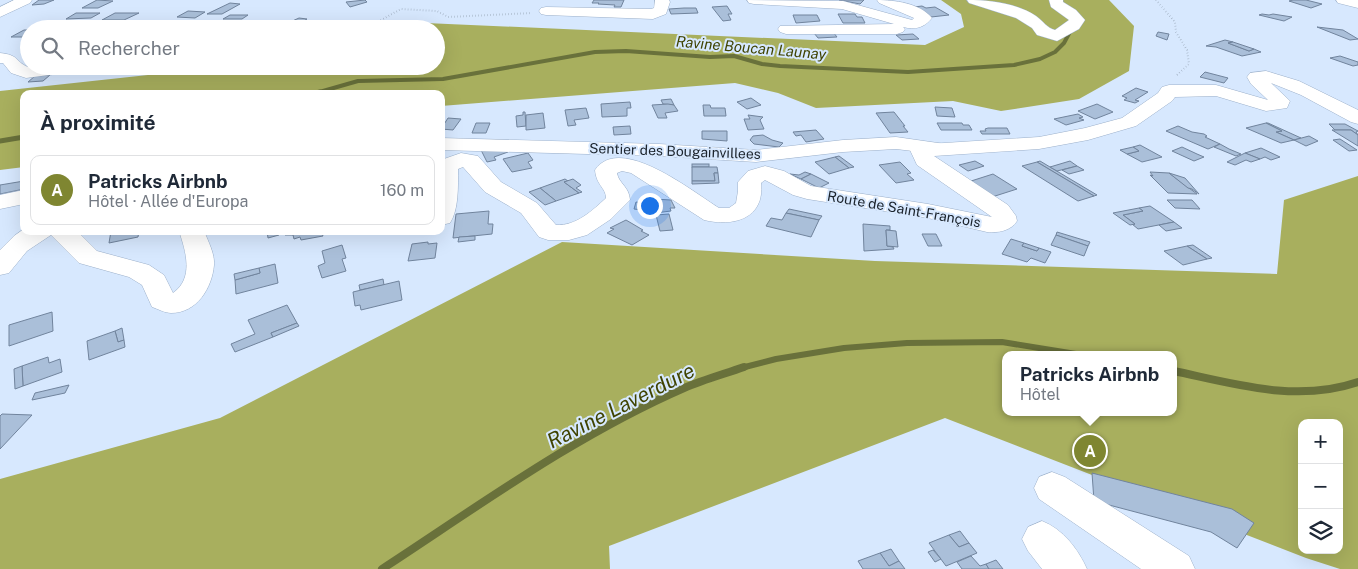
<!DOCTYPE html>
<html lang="fr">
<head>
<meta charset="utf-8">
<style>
  body { margin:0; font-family:"Public Sans",sans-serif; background:#f2f2f3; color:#1f2937 }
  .controls { position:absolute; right:15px; bottom:15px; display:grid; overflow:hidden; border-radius:10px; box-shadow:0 5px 20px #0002 }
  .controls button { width:45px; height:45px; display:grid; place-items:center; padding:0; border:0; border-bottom:1px solid #e0e1e3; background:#fff; color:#1f2937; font:25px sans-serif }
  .you { position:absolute; left:649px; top:205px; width:18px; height:18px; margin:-12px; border:4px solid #fff; border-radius:50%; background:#1a73e8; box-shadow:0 0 0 8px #1a73e833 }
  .badge { display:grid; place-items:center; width:32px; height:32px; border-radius:50%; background:#7f8631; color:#fff; font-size:16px; font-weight:700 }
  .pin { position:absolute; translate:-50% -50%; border:2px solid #fff; box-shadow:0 1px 5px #0006 }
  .popup { position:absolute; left:1002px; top:351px; width:175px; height:65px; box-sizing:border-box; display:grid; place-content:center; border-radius:10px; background:#fff; filter:drop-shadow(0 1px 4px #0005); font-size:16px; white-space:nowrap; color:#747a83 }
  .popup b { font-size:19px; color:#1f2937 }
  .popup::after { content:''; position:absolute; left:50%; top:100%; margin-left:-10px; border:10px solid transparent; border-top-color:#fff }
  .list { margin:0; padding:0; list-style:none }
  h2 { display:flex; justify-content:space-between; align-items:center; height:65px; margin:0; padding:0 20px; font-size:21px }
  h2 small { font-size:16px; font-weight:400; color:#747a83 }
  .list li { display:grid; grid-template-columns:32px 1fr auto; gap:15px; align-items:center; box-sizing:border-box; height:70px; margin:0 10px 10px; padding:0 10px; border:1px solid #e0e1e3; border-radius:10px }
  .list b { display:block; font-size:19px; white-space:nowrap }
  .list p { margin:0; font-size:16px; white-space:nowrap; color:#747a83 }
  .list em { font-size:16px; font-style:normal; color:#747a83 }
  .icon { flex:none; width:28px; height:28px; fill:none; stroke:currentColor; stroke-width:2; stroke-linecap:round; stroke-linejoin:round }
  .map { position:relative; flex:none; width:1358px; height:569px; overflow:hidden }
  .search { position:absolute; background:#fff; box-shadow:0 5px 20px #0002; left:20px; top:20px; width:425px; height:55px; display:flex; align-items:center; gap:12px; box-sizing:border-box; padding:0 18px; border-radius:28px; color:#747a83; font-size:19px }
  .panel { position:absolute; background:#fff; box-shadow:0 5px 20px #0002; left:20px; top:90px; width:425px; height:145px; border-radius:10px }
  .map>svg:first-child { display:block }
  .forest { fill:#a8af5e; fill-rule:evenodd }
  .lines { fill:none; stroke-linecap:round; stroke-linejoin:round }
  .stream-far3 { stroke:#69713b; stroke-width:4 }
  .stream-far2 { stroke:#69713b; stroke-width:5 }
  .stream-far1 { stroke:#69713b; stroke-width:6 }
  .stream { stroke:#69713b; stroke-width:8 }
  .building { fill:#aabfd9; stroke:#71849d }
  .minor-casing { stroke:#9cb0ca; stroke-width:1 }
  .major-casing { stroke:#9cb0ca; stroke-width:1 }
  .path { stroke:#99a7b8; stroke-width:2; stroke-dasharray:0.5 2.5; stroke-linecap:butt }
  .minor { fill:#fff; fill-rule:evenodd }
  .major { fill:#fff; fill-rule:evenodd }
  .labels { text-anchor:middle; stroke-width:4; stroke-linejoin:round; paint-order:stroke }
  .far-street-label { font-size:14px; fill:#1b232c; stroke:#d7e8fe }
  .far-water-label { font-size:15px; font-style:italic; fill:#3f4301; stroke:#d7e8fe }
  .near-water-label { font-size:21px; font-style:italic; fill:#3f4301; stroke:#d7e8fe }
</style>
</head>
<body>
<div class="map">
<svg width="1358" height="569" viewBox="0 0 1358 569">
  <rect width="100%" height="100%" fill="#d7e8fe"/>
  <!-- forest -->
  <g class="forest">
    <polygon points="941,0 1109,0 1134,26 1129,71 1079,99 1001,111 953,101 816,108 778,93 735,83 441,106 441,94 24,94 24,167 0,170 0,91 231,66 436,66 436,29 335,29 358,20 925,45 964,27 961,14"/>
    <path d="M1358,176V569H1340L1306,558L945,418L609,546L610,569H0V479L220,418L562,242L875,261L1277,274L1284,200ZM1006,355H1174V412H1006ZM1302,423H1339V550H1302Z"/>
  </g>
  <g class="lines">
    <!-- stream-far3 -->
    <polyline class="stream-far3" points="316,93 358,81 443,79 595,52 626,51 710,57 734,56 762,64 780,66 908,72 1014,65 1040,59 1055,52 1064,43 1072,28"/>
    <!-- stream-far2 -->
    <g class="stream-far2">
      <polyline points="312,94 320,92"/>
      <polyline points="0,141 24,137"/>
    </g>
    <!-- stream-far1 -->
    <polyline class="stream-far1" points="741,368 776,359 844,348 907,343 1002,342 1082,355"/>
    <!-- stream -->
    <g class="stream">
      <path d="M1174,371C1235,384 1297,403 1358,382"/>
      <path d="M382,569C480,505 576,435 684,388C703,380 724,374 744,367"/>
    </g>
  </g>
  <!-- building -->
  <g class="building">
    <polygon points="39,0 54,0 44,4 32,5"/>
    <polygon points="97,0 113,1 98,8 82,8"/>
    <polygon points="365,0 367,2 350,7 346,2"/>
    <polygon points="594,0 624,0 621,7 614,7 615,5 598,4 599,3 592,3"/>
    <polygon points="839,0 864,0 860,4"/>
    <polygon points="1293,0 1306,0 1322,4 1311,8 1289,1"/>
    <polygon points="230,3 240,4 222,14 207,14"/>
    <polygon points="727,6 732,14 728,14 731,20 723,21 712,7"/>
    <polygon points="922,6 926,8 935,7 949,15 931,17 914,7"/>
    <polygon points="684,8 696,8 698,13 671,14 669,9"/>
    <polygon points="188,11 205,12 195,18 177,17"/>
    <polygon points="76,13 100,13 91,18 66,19"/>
    <polygon points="115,13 139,13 124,20 102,20"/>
    <polygon points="838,14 855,14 857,17 862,17 865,23 843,23"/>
    <polygon points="1262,14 1269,15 1273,14 1292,17 1284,21 1259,15"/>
    <polygon points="230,15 248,15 242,19 223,19"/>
    <polygon points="793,15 817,15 820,21 796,23"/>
    <polygon points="299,18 307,19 297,25 288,23"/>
    <polygon points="234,21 228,27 209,28 215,22"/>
    <polygon points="1317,27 1343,30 1358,39 1350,40"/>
    <polygon points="24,30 29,30 29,37 11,37"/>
    <polygon points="833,32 837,37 818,38 814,33"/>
    <polygon points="1158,32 1169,34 1167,40 1156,36"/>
    <polygon points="913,34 919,39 902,40 896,35"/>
    <polygon points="1225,40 1233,42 1228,43 1249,51 1254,49 1261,52 1242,56 1216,47 1206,46"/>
    <polygon points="1233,42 1254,49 1249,51 1228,43"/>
    <polygon points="1340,56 1358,62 1358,65 1353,66 1330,58"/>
    <polygon points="106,66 121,66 118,70 102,71"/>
    <polygon points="1205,72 1228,78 1224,83 1200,77"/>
    <polygon points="50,75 43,81 28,82 35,76"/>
    <polygon points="1136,88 1148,92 1135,100 1139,101 1135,103 1124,100 1127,98 1122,96"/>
    <polygon points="751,98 761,105 747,109 737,102"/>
    <polygon points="671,99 674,105 663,104 661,100"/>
    <polygon points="630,102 631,108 627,108 627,116 602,117 601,104"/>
    <polygon points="668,104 674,105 678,111 665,113 667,118 658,118 652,105"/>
    <polygon points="1097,104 1113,112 1095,119 1078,111"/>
    <polygon points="703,105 710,105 711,108 725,108 726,116 704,116"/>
    <polygon points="935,107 952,108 955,117 937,116"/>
    <polygon points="586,108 589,118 574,120 576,125 568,126 565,110"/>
    <polygon points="523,112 525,112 526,126 517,127 516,116 523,115"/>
    <polygon points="894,112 905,126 903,126 908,132 890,133 876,113"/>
    <polygon points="543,113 545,128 526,130 526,115"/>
    <polygon points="1078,114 1083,117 1079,118 1084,120 1066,125 1054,119"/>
    <polygon points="748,115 763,117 760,120 764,129 748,130 744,119 750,119"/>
    <polygon points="448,118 461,119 453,130 441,129"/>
    <polygon points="476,123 490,123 486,133 472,133"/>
    <polygon points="937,123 962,123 963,125 969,125 972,130 941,130"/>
    <polygon points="1266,123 1268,123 1301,138 1294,140 1276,132 1282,131"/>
    <polygon points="1266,123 1282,131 1276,132 1294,140 1281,143 1246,128"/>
    <polygon points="1329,124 1345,124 1358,131 1356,132 1358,135 1351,130 1335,130"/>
    <polygon points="630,126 631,134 614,135 613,127"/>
    <polygon points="1178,126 1192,132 1204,134 1207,136 1205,137 1220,144 1208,149 1166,131"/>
    <polygon points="988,128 1007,128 1010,134 982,134 980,131 986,131 985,129"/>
    <polygon points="816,130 824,139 806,142 801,135 796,136 793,132"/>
    <polygon points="1332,130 1351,130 1358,135 1358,146"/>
    <polygon points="702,131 727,131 727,141 702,139"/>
    <polygon points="763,135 772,140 783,143 779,147 754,144 750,140 753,136"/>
    <polygon points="1309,136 1318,141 1306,146 1294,140"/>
    <polygon points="1340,139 1357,150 1349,151 1333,140"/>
    <polygon points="1220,144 1229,149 1241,154 1236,156 1214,147"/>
    <polygon points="1140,145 1162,157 1142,162 1127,154 1139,151 1133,147"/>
    <polygon points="1133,147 1139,151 1127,154 1120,150"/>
    <polygon points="1182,147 1197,154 1204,157 1194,161 1172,151"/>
    <polygon points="480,148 505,148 508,152 494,157 496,160 487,162"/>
    <polygon points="1261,148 1280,157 1271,160 1265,157 1260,159 1245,153"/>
    <polygon points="528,153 533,160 528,162 532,168 512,172 503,159"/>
    <polygon points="1245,153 1260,159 1251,162 1246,160 1235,165 1227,162"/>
    <polygon points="839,156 854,167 849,168 835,157"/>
    <polygon points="835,157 849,168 829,174 815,162"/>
    <polygon points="975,161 984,166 968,171 959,165"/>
    <polygon points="1040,161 1050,167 1097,195 1094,196 1037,162"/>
    <polygon points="1070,161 1077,166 1057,171 1050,167"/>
    <polygon points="900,162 911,173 907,174 914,180 896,183 879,165"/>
    <polygon points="1037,162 1094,196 1078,201 1022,166"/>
    <rect x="692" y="164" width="17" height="3"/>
    <polygon points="1077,166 1084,170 1069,174 1062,170"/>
    <polygon points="692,167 717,167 718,173 714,173 715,181 692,181"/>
    <polygon points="805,172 811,174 801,179 790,174 799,175"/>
    <polygon points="1150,172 1169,173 1197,194 1168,193 1150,175 1153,176"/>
    <polygon points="714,173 718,173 719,183 692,184 692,181 715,181"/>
    <polygon points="1169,173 1185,178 1199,194 1192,189 1188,188"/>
    <polygon points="811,174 829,183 819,188 801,179"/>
    <polygon points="993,174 1017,189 992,197 968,182"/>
    <polygon points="565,179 568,181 564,182 579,193 556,201 540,188"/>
    <polygon points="573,179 581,185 576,188 582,192 579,193 564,182"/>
    <polygon points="24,181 24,189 0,194 0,185"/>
    <polygon points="540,188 556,201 545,205 529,192"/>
    <polygon points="652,197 653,199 671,200 675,208 670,208 671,211 655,213 650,201 647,202 645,198"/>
    <polygon points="1167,200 1192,200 1200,209 1175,208"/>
    <polygon points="636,202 644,203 642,210 634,209"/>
    <polygon points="1150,206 1174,222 1138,229 1132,224 1135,224 1123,215 1143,211 1139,208"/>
    <polygon points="1139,208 1143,211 1123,215 1135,224 1130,225 1113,213"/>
    <polygon points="789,209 822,216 819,220 786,213"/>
    <polygon points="489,211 488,224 493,224 492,234 453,238 456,214"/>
    <polygon points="786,213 819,220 811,237 766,226 771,218 782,220"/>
    <polygon points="669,214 673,230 660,231 656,215"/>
    <polygon points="626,220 643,230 641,231 649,235 632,245 607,233 614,229 610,228"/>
    <polygon points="1174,222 1182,228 1166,231 1159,225"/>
    <polygon points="863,224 890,226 890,230 886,230 887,246 893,247 894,249 864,251"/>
    <polygon points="886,230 896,231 898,247 887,246"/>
    <polygon points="111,231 139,231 138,237 109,243"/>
    <polygon points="267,231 278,231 279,235 268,238"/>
    <polygon points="284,231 321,231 323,236 301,240 300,237 294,239 293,235 285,235"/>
    <polygon points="1057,232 1090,242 1088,246 1056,235"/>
    <polygon points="922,234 936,234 942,246 928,246"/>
    <polygon points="1056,235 1088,246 1084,256 1051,245"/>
    <polygon points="475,236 475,240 458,242 459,237"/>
    <polygon points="1011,239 1024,243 1022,246 1037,251 1039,248 1051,252 1045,263 1031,258 1027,262 1002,254"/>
    <polygon points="428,242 428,244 437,243 435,258 408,261 412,244"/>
    <polygon points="1024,243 1039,248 1037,251 1022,246"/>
    <polygon points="342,245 346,258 342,259 346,271 322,278 318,266 325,263 322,251"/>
    <polygon points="1193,245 1212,258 1207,259 1187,246"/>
    <polygon points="1187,246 1207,259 1183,265 1164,251"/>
    <polygon points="275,264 278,283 236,294 235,280 260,273 259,268"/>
    <polygon points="259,268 260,273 235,280 234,274"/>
    <polygon points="383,279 384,285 360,290 359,285"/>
    <polygon points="399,281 402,300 361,310 360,305 355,306 353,292"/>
    <polygon points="287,305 297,323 271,333 273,337 235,352 231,344 255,334 248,320"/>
    <polygon points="52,312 53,331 9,346 9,325"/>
    <polygon points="297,323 299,326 273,337 271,333"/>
    <polygon points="122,328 124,340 118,342 115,331"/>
    <polygon points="115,331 118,342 124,340 125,347 89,360 87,341"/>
    <polygon points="48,357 49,363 60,359 62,372 23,386 22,366"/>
    <polygon points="22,366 23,386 15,389 14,369"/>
    <polygon points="69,385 65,393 32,400 35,393"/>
    <polygon points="2,414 32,415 0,449 0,416"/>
    <polygon points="1092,473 1232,509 1254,523 1237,548 1211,532 1094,501"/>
    <polygon points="960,531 969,543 959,547 949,535"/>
    <polygon points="949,535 959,547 969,543 977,553 946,566 929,543"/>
    <polygon points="891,549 899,561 889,566 880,553"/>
    <polygon points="933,550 941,559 935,562 928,552"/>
    <polygon points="880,553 889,566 899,561 905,569 863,569 858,561"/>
    <polygon points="971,556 980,566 986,564 989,569 962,569 957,562"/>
    <polygon points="996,560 1003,569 989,569 986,564"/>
  </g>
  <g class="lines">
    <!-- minor casing -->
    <g class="minor-casing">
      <g id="minor">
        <polygon points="14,0 32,0 30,3 0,17 0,7"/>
        <polygon points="655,0 669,0 670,2 666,14 653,19 546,15 541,14 539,11 541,8 546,7 651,9 654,8"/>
        <path d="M747,0L843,1L912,20L914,18L879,3L877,0C894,0 920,3 932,18C924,28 915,30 903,27L905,29L903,32L897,34H786L780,32L778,29L780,26L894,24L842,9L754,4L749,3Z"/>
        <path d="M967,0C990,0 1016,3 1036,16C1043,21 1047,28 1055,30L1069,20L1051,7L1049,0H1063V2L1076,10L1085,20L1079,29L1057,41L1037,35L1032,28L1016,18L969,3Z"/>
        <polygon points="1336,0 1358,0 1358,8 1338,3"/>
        <path d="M0,53C20,55 14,61 28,67L88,66L85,70L79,71L26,78L11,73L3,63H0Z"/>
        <polygon points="896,137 945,144 949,148 945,152 938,154 896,149 843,152 756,162 659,156 441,150 441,138 659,144 756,150 843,140"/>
        <polygon points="24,190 24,204 0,209 0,195"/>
        <polygon points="1052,472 1065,477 1189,556 1195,569 1141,569 1039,499 1034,488 1039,477"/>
        <path d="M1042,521C1063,529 1078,549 1087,569H1042L1028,551L1022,539L1028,527Z"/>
      </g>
    </g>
    <!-- major casing -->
    <g class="major-casing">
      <g id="major">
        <path d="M1266,71L1299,81L1358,110V124L1351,122L1301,95L1271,83L1290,101L1287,108L1266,111L1216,96L1175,97L1172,101L1136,126L1088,140L1039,149L934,156L1008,205L1016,216L1017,221C1011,231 998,233 987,232L928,218L807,199L793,195L765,180L761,183C765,219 733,227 704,220L631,173L622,171L617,173C619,184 629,186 630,200L611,219L587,235L569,240H548L539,237L521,213L485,192L463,167L458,169C458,186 459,209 450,223L441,225V160L461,153L478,156L501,182L537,203L556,225C576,226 592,211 606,198C606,188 596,185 595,170C620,133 693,192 719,208H729L736,203L738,191V182L748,171L765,166L784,171L811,186L928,204L992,217L917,165L910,150L913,145L1039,137L1085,128L1122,118L1158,93L1162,87L1169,85H1216L1268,100L1251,84L1247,77L1250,73Z"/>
        <path d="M24,229V231H77L97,251L149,265L164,275L173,293C194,278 186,252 179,231H204C208,241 215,254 214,265C212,288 197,313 171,313C165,313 158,309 152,307L142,285L129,277L79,263L51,235L27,251L9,273L0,275V250L14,236Z"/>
      </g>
    </g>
    <!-- path -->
    <g class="path">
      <polyline points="1156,0 1175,22 1176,32 1187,50 1189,64 1177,75"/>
      <polyline points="365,29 401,9 437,11 448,17 532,13"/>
    </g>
    <!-- minor -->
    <use href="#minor" class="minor"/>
    <!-- major -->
    <use href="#major" class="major"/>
  </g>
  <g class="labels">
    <!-- far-street labels -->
    <g class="far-street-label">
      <text transform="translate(675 151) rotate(2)" y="5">Sentier des Bougainvillees</text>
      <text transform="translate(904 209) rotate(10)" y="5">Route de Saint-François</text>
    </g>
    <!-- far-water labels -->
    <g class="far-water-label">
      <text transform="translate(751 48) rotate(5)" y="5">Ravine Boucan Launay</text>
    </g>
    <!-- near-water labels -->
    <g class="near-water-label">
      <text transform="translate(621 406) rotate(-27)" y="7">Ravine Laverdure</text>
    </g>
  </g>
</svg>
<div class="controls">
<button>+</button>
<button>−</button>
<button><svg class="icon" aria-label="layers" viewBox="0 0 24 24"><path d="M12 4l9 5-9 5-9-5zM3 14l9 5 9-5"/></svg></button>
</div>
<div class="you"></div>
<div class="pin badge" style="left:1090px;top:451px">A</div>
<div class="popup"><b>Patricks Airbnb</b>Hôtel</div>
<div class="search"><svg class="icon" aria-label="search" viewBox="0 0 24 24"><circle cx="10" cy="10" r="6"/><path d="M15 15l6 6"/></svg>Rechercher</div>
<section class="panel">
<h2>À proximité<small></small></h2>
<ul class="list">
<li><span class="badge">A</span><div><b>Patricks Airbnb</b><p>Hôtel · Allée d'Europa</p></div><em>160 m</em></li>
</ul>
</section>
</div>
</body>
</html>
